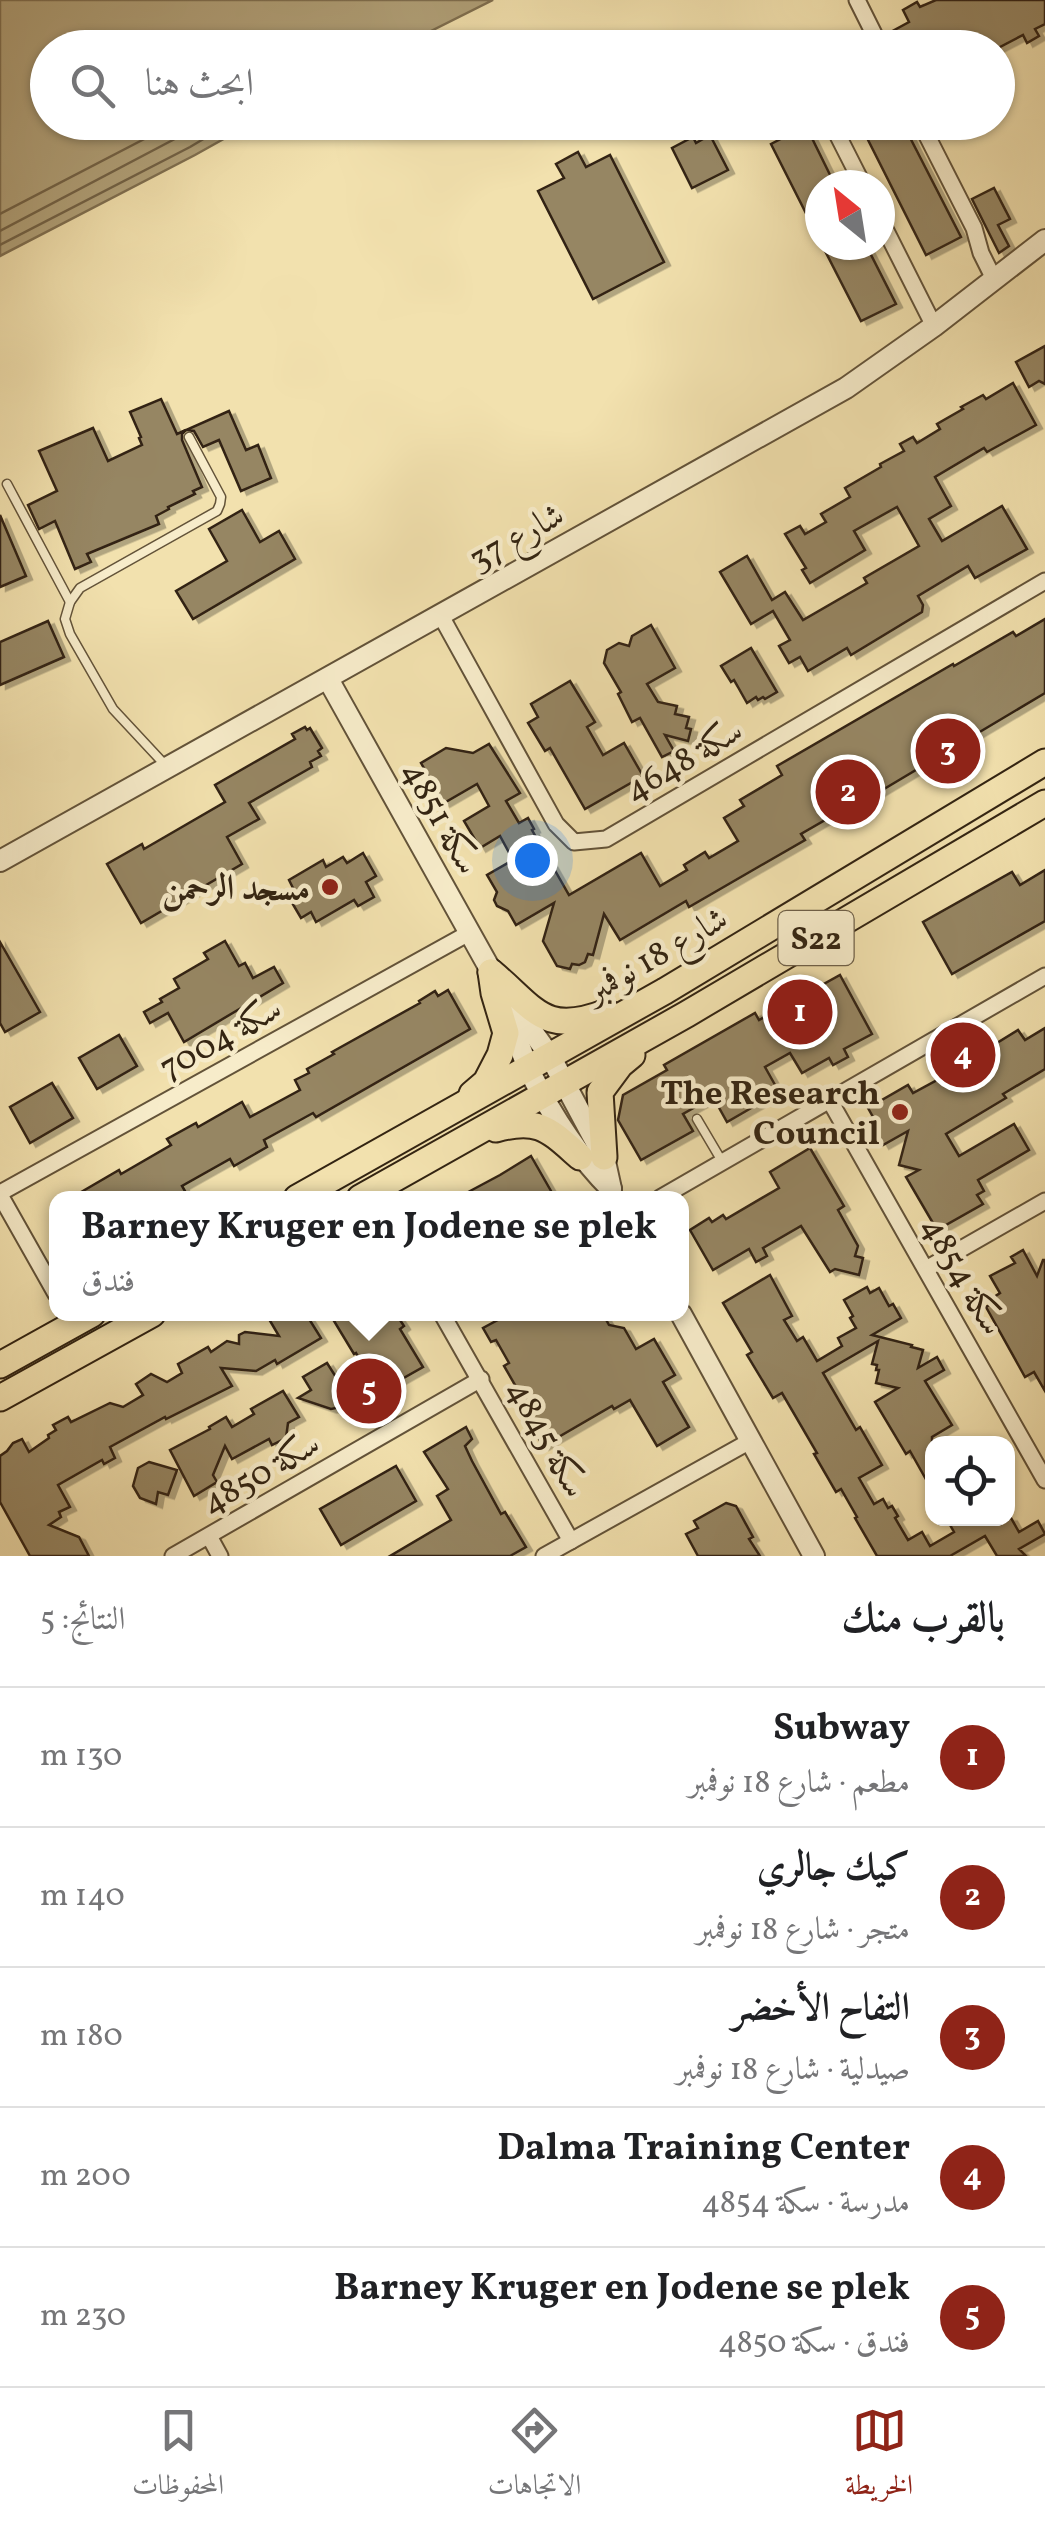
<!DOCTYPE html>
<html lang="ar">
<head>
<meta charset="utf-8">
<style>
  body { margin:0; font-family:Vollkorn,Amiri,serif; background:#f2f2f2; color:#202124; direction:rtl }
  .controls { position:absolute; right:30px; bottom:30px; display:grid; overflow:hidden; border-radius:20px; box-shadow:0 2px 8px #0004 }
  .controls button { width:90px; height:90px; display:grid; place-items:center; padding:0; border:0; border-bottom:2px solid #e0e0e0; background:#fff; color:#202124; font:50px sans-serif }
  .compass { position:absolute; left:805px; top:170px; width:90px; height:90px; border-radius:50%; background:#fff; box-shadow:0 2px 8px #0004; rotate:330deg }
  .you { position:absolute; left:532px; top:860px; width:35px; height:35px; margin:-25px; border:8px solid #fff; border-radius:50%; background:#1a73e8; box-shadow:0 0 0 15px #1a73e833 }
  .badge { display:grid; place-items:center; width:65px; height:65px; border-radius:50%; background:#8f2418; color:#fff; font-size:32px; font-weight:700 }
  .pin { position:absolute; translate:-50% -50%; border:5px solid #fff; box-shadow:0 2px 10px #0006 }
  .popup { position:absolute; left:49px; top:1191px; width:640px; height:130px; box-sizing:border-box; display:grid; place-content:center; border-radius:20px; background:#fff; filter:drop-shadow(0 2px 8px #0005); font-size:32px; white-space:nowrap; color:#757577 }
  .popup b { font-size:38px; color:#202124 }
  .popup::after { content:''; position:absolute; left:50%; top:100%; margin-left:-20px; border:20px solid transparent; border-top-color:#fff }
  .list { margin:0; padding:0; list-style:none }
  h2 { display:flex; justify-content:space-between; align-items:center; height:130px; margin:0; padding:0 40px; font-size:42px }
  h2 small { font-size:32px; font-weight:400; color:#757577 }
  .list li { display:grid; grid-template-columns:65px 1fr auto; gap:30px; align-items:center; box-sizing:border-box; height:140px; padding:0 40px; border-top:2px solid #e0e0e0 }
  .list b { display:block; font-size:38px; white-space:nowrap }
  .list p { margin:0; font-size:32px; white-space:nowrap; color:#757577 }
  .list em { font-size:32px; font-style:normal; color:#757577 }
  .icon { flex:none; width:55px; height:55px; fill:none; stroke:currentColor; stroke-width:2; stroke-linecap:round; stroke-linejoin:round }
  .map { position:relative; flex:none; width:1045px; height:1556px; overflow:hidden; direction:ltr }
  .search { position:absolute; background:#fff; box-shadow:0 2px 8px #0004; left:30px; right:30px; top:30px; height:110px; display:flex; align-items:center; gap:25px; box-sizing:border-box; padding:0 35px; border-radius:55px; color:#757577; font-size:38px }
  .sheet { height:830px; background:#fff }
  nav { display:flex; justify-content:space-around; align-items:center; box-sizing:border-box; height:140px; border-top:2px solid #e0e0e0; background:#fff; font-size:28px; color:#757577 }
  nav a { display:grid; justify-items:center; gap:5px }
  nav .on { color:#8f2418 }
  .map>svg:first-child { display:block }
  .water { fill:#b1a179; stroke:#7f6f50; stroke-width:2.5 }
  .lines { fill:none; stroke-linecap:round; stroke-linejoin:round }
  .shore { stroke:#726246; stroke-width:2.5 }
  .building { fill:#968663; stroke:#332412; stroke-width:2.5; filter:url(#shadow) }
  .service-casing { stroke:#635339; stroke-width:11 }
  .minor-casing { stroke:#635339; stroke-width:19 }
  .tertiary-casing { stroke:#635339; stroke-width:24 }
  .primary-casing { stroke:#332412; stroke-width:29 }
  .service { stroke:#f7ecca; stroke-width:8 }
  .minor { stroke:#f7ecca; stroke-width:15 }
  .tertiary { stroke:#f7ecca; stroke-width:20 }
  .primary { stroke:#f2e1ae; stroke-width:25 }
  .poi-dot { fill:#8f2418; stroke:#f7ecca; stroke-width:4 }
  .labels { text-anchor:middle; stroke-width:9; stroke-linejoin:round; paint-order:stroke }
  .shield { fill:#f7ecca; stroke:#6e6049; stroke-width:2.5 }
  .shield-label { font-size:32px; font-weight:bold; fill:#332412 }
  .street-label { font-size:35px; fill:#332412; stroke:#f7ecca }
  .poi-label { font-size:35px; font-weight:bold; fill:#332412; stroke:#f7ecca; text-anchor:end }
</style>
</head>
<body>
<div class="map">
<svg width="1045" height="1556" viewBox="0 0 1045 1556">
  <defs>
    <filter id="shadow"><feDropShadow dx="6" dy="3.5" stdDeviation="0" flood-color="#0004"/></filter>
  </defs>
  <rect width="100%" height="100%" fill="#f2e1ae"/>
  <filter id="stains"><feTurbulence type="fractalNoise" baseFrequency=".002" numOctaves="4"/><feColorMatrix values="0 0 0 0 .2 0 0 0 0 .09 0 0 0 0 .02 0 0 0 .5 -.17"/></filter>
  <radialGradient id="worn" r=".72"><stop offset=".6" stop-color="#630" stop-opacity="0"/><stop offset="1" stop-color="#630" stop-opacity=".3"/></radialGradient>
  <!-- water -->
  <polygon class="water" points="0,0 493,0 399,47 48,48 48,122 252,123 195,155 0,256"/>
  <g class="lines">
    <!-- shore -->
    <g class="shore">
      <polyline points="0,214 177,122"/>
      <polyline points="0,231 207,122"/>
      <polyline points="0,245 190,147 232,122"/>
    </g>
  </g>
  <!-- building -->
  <g class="building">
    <polygon points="936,0 1045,0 1045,24 1035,29 1039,36 1027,43 1023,35 998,48 893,48 887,34 909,22 903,10 917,2 920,7"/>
    <polygon points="859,122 902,122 961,237 926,255"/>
    <polygon points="806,126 835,185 820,185 820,241 771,144"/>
    <polygon points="710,135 728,170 692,188 672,148 693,137 696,143"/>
    <polygon points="578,152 586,167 610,155 664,262 593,299 538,191 564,178 556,164"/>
    <polygon points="994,188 1010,219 998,225 1009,246 999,253 972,199"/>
    <polygon points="822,245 866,245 896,304 861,321"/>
    <polygon points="1045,346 1045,384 1039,381 1029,387 1016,362"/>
    <polygon points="1013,383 1036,425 987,452 984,448 935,477 951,506 929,519 942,541 1002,506 1027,549 975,578 968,566 918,596 923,605 922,612 851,655 847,648 808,671 800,657 789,663 779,646 790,640 773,611 751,624 720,572 747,556 772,600 785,592 803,620 867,583 864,578 919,546 897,507 854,531 865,550 810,583 802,570 806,568 785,534 800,526 805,534 826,522 821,514 850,497 845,488 881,467 880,464 904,451 900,444 913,437 917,443 940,429 937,424 963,409 961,407 983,395 986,399"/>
    <polygon points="161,399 177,434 186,430 182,434 182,440 202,487 193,491 195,494 168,507 169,509 156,516 159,524 87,554 91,562 75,569 55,521 39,529 28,505 57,491 39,451 93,428 108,461 142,445 139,438 141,437 130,412"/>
    <polygon points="229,411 246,450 258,445 271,478 241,491 219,440 203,447 194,431 186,430"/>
    <polygon points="242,510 260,542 279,531 295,559 193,619 176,591 227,561 209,529"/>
    <polygon points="0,515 26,576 0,587"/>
    <polygon points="1045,619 1045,693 874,795 872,793 801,834 805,840 689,907 686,901 620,940 604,914 593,955 588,954 585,962 579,965 572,964 570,969 557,966 543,941 554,903 516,925 508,911 497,906 494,900 497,892 487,875 513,860 500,836 480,848 464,821 489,806 477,784 444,803 421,763 446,748 473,753 489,744 520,793 506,801 519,823 528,818 534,829 532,830 569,895 641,853 660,886 687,870 684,865 705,852 709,858 738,841 724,818 744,806 740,800 782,775 777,766 953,664 954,666 1013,632 1016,636"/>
    <polygon points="48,621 64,657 0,685 0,642"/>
    <polygon points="651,625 675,668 647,684 658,702 677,706 675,714 689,717 686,728 691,729 688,741 665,735 674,751 662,757 640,718 632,722 618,694 621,692 604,663 607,650 619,643 629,646 632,636"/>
    <polygon points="751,648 777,692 765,699 763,697 758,700 756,697 747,703 734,680 731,682 721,666"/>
    <polygon points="570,681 595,722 587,727 603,755 624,743 643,776 585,809 550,748 545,751 528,723 538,717 531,704"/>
    <polygon points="305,727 307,730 310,728 322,748 318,751 321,756 310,762 312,767 249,803 259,819 227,837 242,864 141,923 107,864 142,844 144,849 225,802 215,785 295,739 292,734"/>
    <polygon points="363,853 376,876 366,882 374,897 358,906 354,900 316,922 311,912 301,918 288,896 295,892 289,880 323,860 326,867 343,857 347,863"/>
    <polygon points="1045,870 1045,921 952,974 923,922 1012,872 1020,885"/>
    <polygon points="225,941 239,966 245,963 253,978 274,967 283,983 184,1042 168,1013 150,1023 144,1012 162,1002 160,999 179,988 174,979 208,959 204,953"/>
    <polygon points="0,942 40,1012 5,1032 0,1023"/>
    <polygon points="840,975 872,1034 844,1049 848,1057 833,1065 829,1058 802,1073 790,1053 765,1067 779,1092 727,1122 713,1097 683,1114 693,1131 641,1160 618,1120 623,1095 667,1070 664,1065 755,1013 759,1020"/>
    <polygon points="448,990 470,1029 316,1117 313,1113 264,1140 267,1147 234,1166 230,1159 182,1186 189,1198 71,1198 119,1170 121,1174 171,1145 167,1139 196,1123 198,1127 242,1102 250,1117 300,1090 295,1080 309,1073 307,1069 334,1054 332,1052 420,1003 419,1001 435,991 438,996"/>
    <polygon points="1045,1028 1045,1069 1003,1094 1006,1098 946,1134 959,1156 1014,1124 1029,1150 978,1180 984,1191 977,1195 983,1204 937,1230 906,1177 919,1170 899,1165 908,1131 883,1145 868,1119 873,1117 868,1108 908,1085 913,1093 937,1080 934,1076 977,1050 979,1054 1018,1030 1025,1040"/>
    <polygon points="119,1035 137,1066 97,1089 79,1058"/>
    <polygon points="52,1083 73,1118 30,1143 10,1107"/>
    <polygon points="810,1148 844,1206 838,1210 858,1246 855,1256 863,1258 859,1275 835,1269 830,1272 801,1226 763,1248 767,1256 756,1262 749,1249 713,1270 690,1230 709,1218 712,1222 723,1215 726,1219 779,1188 770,1172"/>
    <polygon points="531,1156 555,1198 457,1198 500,1175"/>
    <polygon points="1023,1250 1037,1276 1043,1260 1045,1260 1045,1391 1034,1372 1025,1377 986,1307 996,1301 994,1297 1000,1293 990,1276 1015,1263 1011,1257"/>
    <polygon points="770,1275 792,1316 784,1320 797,1341 803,1337 817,1361 842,1346 838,1338 856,1328 850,1318 853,1316 844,1300 867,1287 870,1293 879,1288 889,1306 893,1304 901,1318 872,1335 912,1345 911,1347 923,1350 918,1368 937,1357 944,1370 925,1381 952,1425 932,1437 932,1490 910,1451 906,1454 875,1402 898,1388 876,1383 879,1370 876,1370 877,1365 872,1364 878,1341 823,1373 856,1430 860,1427 882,1465 859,1478 874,1504 883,1499 888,1508 892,1506 898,1516 895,1518 908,1540 922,1532 930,1546 954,1532 949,1523 956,1518 1011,1518 1019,1532 1038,1521 1045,1534 1019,1549 1026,1556 997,1556 985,1536 950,1556 877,1556 855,1518 857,1517 841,1489 836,1492 814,1454 817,1453 782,1393 773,1398 747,1355 752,1352 723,1303"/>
    <polygon points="266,1314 306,1314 321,1338 277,1364 275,1360 256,1371 221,1368 232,1386 166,1419 165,1417 110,1447 115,1458 104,1464 102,1460 58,1485 70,1507 59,1512 61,1517 49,1525 79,1537 89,1556 30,1556 0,1502 0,1456 7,1451 13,1443 22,1439 29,1452 49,1438 48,1435 56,1430 53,1425 68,1417 71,1422 110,1403 123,1407 143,1395 136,1384 151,1374 167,1382 182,1373 178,1364 208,1347 211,1352 227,1341 239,1344 239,1335 245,1332 279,1336"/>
    <polygon points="347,1314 396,1314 404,1326 400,1329 423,1367 377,1393 356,1353 354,1354 334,1321"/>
    <polygon points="509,1314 603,1314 609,1325 624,1328 636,1349 654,1339 675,1375 663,1382 689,1427 657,1446 630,1400 614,1409 612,1406 543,1446 521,1407 526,1404 504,1366 509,1363 496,1340 491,1342 483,1328"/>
    <polygon points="327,1363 343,1388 359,1389 348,1403 347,1411 341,1407 331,1409 298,1398 311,1390 303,1377"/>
    <polygon points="283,1391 299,1417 288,1423 286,1438 272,1445 269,1439 232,1459 225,1446 213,1475 217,1482 194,1496 170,1450 210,1429 209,1427 226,1417 232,1427 254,1414 251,1409"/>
    <polygon points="466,1427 472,1439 465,1446 472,1461 501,1514 505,1512 526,1547 510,1556 390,1556 451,1520 437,1496 448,1489 424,1452"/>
    <polygon points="149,1462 177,1470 168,1495 158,1492 156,1504 140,1498 133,1486 138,1468"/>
    <polygon points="396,1466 416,1501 341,1545 320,1509"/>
    <polygon points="726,1503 736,1506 753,1537 749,1539 760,1556 698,1556 686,1534 698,1528 694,1521"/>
  </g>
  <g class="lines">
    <!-- service casing -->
    <g class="service-casing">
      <g id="service">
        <polyline points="7,484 70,602"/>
        <polyline points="167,767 113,709 70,634 65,619 70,602 80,588 217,511 220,504 221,497 189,437"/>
        <polyline points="697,1119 723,1163"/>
      </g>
    </g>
    <!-- minor casing -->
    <g class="minor-casing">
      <g id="minor">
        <polyline points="857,0 881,48"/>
        <polyline points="831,122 863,185"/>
        <polyline points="920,122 974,228 981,253 994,279"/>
        <polyline points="880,219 934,326"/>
        <polyline points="441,616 556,824 574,842 606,839 1045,581"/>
        <polyline points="830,1101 1045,1480"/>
        <polyline points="0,1193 469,933"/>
        <polyline points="0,1195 56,1294"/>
        <polyline points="660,1198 1045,976"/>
        <polyline points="926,1269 1045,1201"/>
        <polyline points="442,1314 571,1541"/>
        <polyline points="209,1536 220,1556"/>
        <polyline points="173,1556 481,1379"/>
        <polyline points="544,1556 752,1440"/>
      </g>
    </g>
    <!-- tertiary casing -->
    <g class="tertiary-casing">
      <g id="tertiary">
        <polyline points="328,679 500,987 550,1056 604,1157 611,1189"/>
        <polyline points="0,861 846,388 934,326 1045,240"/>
        <path d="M508,1012C515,1032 521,1053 530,1072C551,1114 577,1155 611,1189"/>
        <polyline points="681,1314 814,1556"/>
      </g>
    </g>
    <!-- primary casing -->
    <g class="primary-casing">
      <g id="primary">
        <path d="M491,972C535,1008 543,1037 607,1012"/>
        <polyline points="472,1094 486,1082 500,1055 506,1033 494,993 491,972"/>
        <path d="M496,1129C539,1117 549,1130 580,1157"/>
        <polyline points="604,1157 600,1092 620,1065 632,1055"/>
        <polyline points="297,1198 665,991 1045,762"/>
        <polyline points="360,1198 687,1014 1045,803"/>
        <polyline points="0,1365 92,1314"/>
        <polyline points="0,1398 152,1314"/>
      </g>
    </g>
    <!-- service -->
    <use href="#service" class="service"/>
    <!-- minor -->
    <use href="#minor" class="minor"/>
    <!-- tertiary -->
    <use href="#tertiary" class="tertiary"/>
    <!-- primary -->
    <use href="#primary" class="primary"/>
  </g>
  <!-- markers -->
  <g class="poi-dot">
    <circle cx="330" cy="887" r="10"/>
    <circle cx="900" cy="1112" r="10"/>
  </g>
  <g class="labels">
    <!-- shield labels -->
    <rect class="shield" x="778.5" y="911" width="75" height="54" rx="8"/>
    <g class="shield-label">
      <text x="816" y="949">S22</text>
    </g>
    <!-- street labels -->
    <g class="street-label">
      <text transform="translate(516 536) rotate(-29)" y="12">شارع 37</text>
      <text transform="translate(683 759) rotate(-30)" y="12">سكة 4648</text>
      <text transform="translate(442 817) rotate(61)" y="12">سكة 4851</text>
      <text transform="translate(656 954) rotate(-30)" y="12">شارع 18 نوفمبر</text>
      <text transform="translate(220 1037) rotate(-29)" y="12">سكة 7004</text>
      <text transform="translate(964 1275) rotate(60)" y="12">سكة 4854</text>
      <text transform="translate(548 1438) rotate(61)" y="12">سكة 4845</text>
      <text transform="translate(260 1472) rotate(-30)" y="12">سكة 4850</text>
    </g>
    <!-- poi labels -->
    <g class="poi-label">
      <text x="310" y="899">مسجد الرحمن</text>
      <text x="880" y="1104">The Research<tspan x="880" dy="40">Council</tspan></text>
    </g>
  </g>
  <rect width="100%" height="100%" filter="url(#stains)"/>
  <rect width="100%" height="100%" fill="url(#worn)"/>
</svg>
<div class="controls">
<button><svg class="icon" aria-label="locate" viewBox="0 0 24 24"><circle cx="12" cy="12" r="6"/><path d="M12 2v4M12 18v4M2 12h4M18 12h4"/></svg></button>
</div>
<svg class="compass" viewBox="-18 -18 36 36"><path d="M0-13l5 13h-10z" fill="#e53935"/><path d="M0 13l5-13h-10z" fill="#757577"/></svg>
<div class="you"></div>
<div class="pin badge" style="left:800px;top:1012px">1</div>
<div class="pin badge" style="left:848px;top:792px">2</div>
<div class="pin badge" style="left:948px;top:751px">3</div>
<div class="pin badge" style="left:963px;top:1055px">4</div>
<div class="pin badge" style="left:369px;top:1391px">5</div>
<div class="popup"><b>Barney Kruger en Jodene se plek</b>فندق</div>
<div class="search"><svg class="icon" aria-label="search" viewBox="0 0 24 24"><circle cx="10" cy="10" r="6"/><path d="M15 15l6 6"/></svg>ابحث هنا</div>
</div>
<section class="sheet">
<h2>بالقرب منك<small>النتائج: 5</small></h2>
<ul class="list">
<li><span class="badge">1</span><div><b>Subway</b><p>مطعم · شارع 18 نوفمبر</p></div><em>130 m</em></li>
<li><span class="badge">2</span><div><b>كيك جالري</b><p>متجر · شارع 18 نوفمبر</p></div><em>140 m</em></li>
<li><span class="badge">3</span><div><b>التفاح الأخضر</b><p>صيدلية · شارع 18 نوفمبر</p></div><em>180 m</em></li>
<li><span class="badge">4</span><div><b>Dalma Training Center</b><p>مدرسة · سكة 4854</p></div><em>200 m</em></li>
<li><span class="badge">5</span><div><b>Barney Kruger en Jodene se plek</b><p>فندق · سكة 4850</p></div><em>230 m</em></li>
</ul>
</section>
<nav>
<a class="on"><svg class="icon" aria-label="map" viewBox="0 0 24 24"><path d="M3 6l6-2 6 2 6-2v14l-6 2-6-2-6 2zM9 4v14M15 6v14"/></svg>الخريطة</a>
<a><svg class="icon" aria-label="directions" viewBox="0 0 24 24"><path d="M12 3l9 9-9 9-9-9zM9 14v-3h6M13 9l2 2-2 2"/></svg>الاتجاهات</a>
<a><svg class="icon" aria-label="saved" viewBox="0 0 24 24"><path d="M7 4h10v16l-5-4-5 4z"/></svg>المحفوظات</a>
</nav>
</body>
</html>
